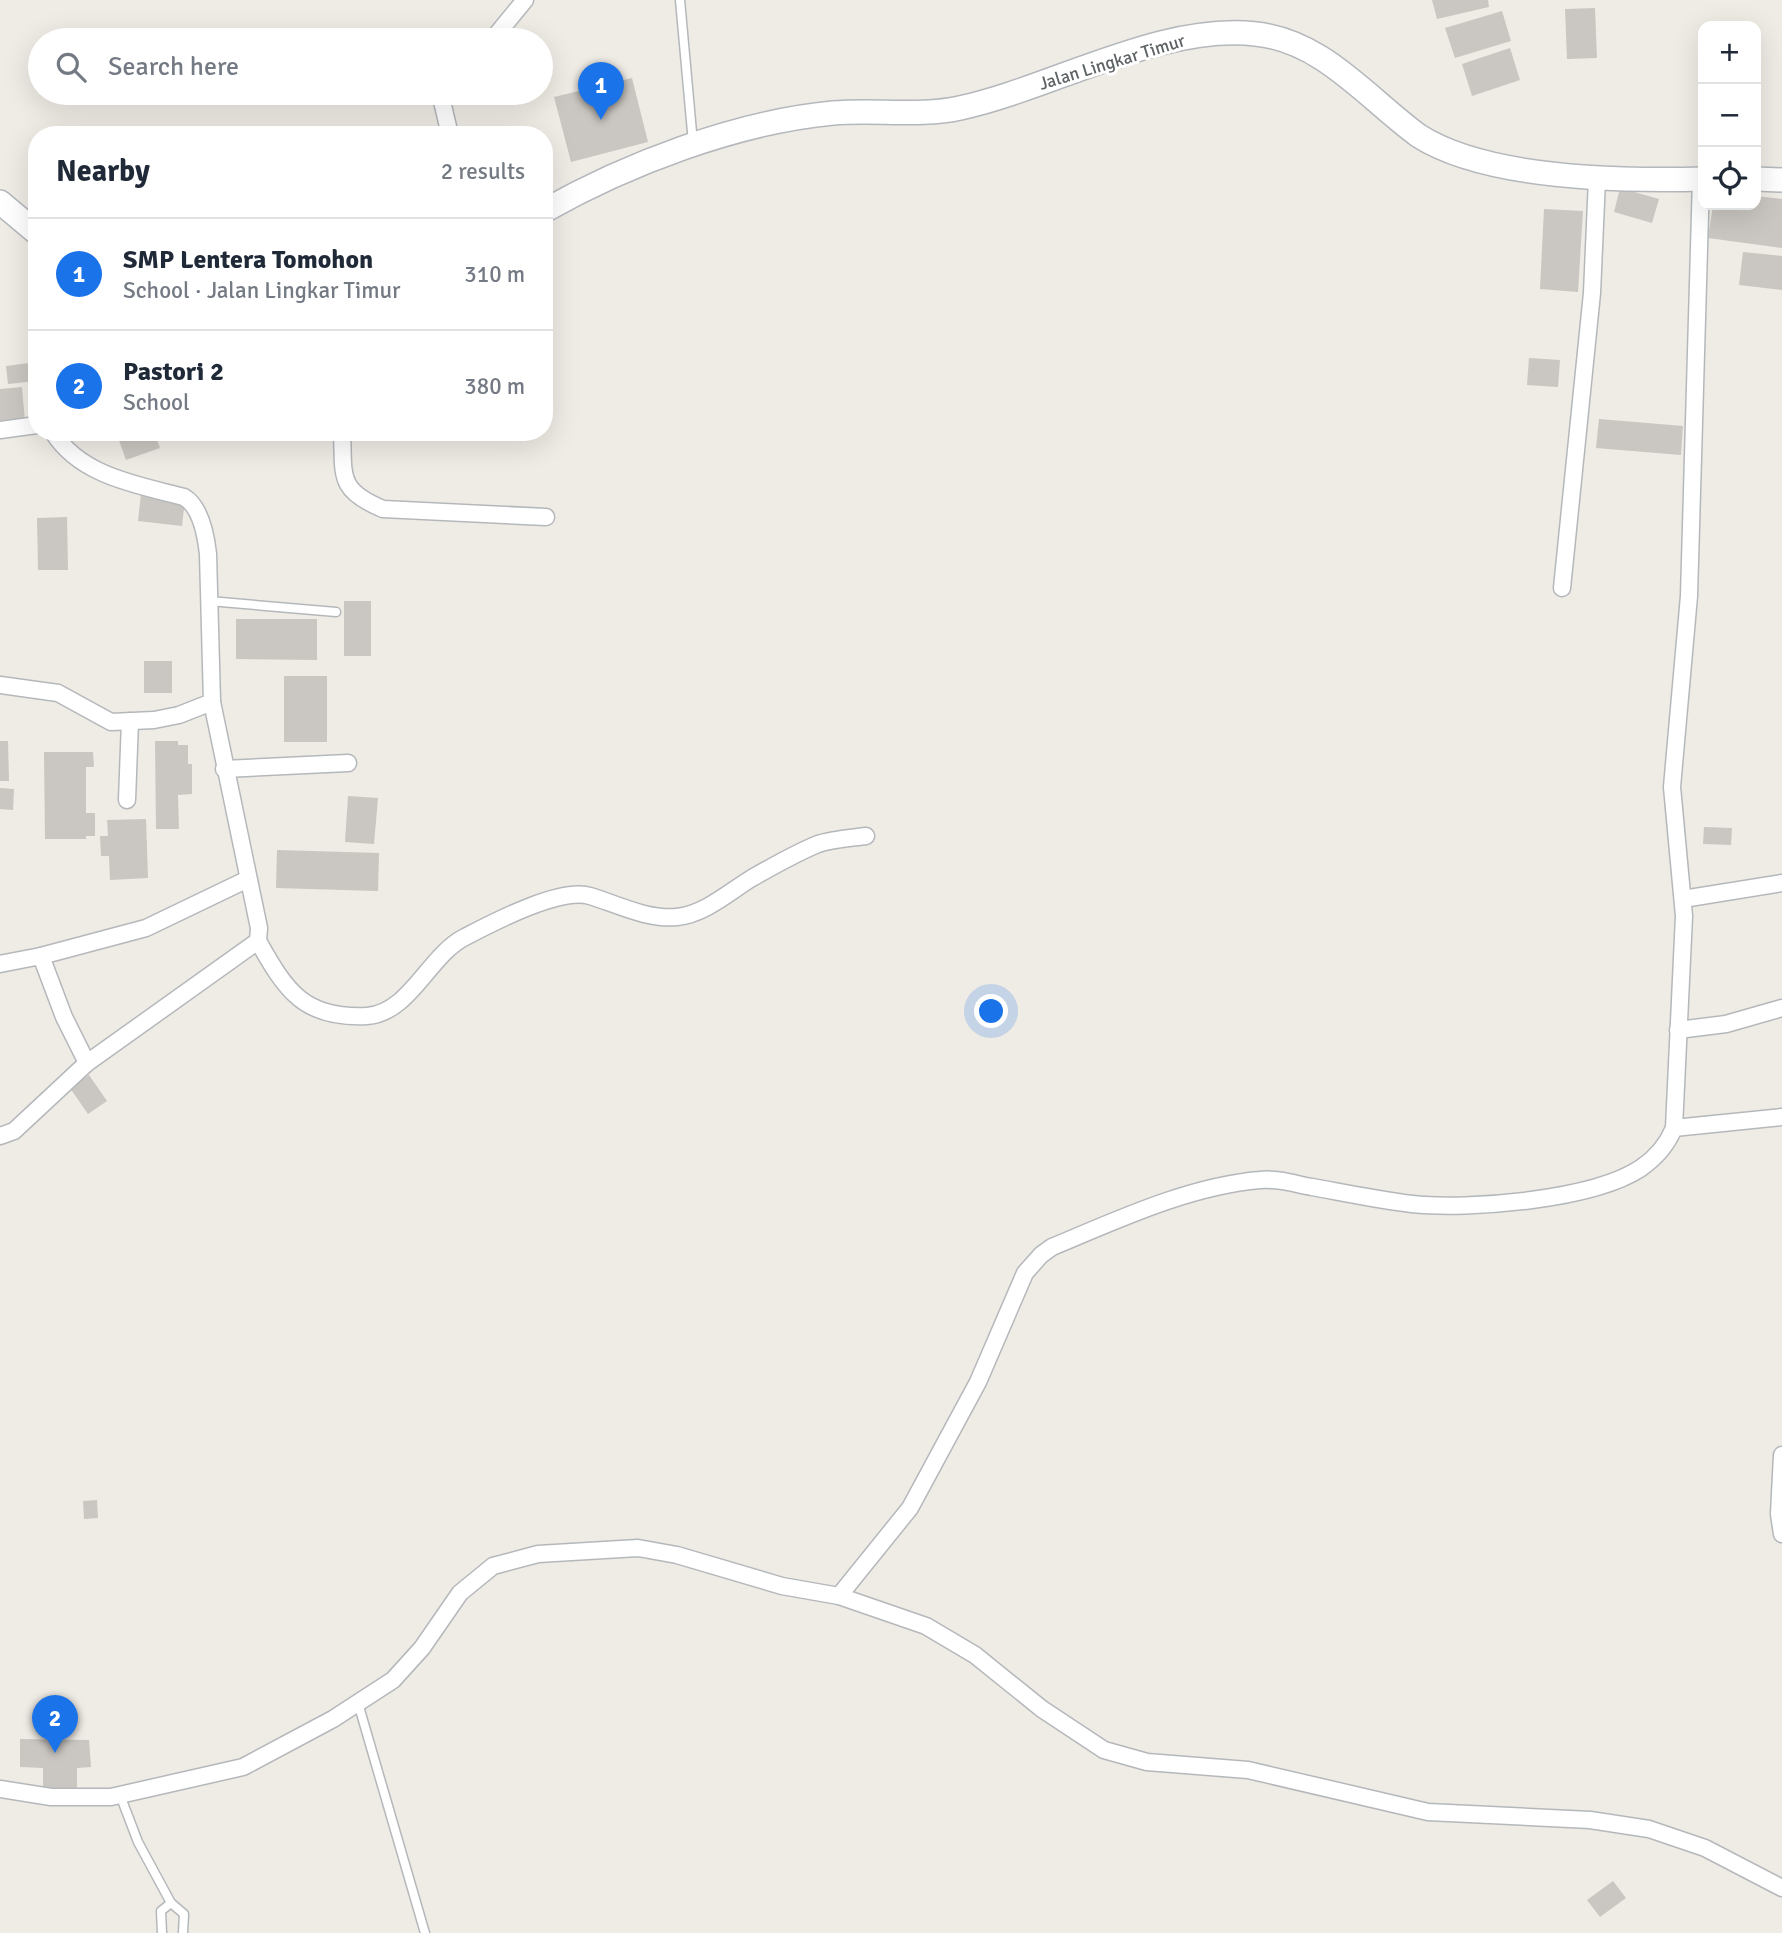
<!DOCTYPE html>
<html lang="en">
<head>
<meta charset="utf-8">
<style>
  body { margin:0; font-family:Signika,sans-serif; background:#f2f2f3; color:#1f2937 }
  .controls { position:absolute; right:21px; top:21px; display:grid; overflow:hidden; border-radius:14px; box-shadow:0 7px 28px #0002 }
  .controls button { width:63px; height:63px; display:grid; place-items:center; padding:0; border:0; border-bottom:2px solid #e0e1e3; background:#fff; color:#1f2937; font:35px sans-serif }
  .you { position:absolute; left:992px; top:1012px; width:24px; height:24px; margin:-18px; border:5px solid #fff; border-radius:50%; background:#1a73e8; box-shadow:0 0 0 10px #1a73e833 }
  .badge { display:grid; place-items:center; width:46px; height:46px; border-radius:50%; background:#1a73e8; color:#fff; font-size:23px; font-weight:700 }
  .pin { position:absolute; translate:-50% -58px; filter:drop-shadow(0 2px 4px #0008) }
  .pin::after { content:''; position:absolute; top:37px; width:24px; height:21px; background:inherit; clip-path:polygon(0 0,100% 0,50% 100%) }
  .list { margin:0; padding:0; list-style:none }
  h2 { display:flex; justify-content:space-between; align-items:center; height:91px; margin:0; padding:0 28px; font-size:30px }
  h2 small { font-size:23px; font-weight:400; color:#747a83 }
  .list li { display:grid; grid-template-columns:46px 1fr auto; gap:21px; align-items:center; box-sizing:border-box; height:112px; padding:0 28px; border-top:2px solid #e0e1e3 }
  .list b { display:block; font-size:26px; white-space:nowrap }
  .list p { margin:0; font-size:23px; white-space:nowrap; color:#747a83 }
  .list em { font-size:23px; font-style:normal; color:#747a83 }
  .icon { flex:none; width:38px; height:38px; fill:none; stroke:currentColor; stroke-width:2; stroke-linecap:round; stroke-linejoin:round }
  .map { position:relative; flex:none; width:1782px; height:1933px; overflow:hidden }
  .search { position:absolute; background:#fff; box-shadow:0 7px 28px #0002; left:28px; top:28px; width:525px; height:77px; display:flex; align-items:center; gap:18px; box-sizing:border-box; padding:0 24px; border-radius:38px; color:#747a83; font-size:26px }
  .panel { position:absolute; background:#fff; box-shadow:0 7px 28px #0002; left:28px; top:126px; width:525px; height:315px; border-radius:28px }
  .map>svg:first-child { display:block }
  .building { fill:#cac6c1 }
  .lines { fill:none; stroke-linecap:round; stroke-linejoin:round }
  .service-casing { stroke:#b5b8bb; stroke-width:11 }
  .minor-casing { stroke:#b5b8bb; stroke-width:19 }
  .secondary-casing { stroke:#b4b8bc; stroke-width:26 }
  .service { stroke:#fff; stroke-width:8 }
  .minor { stroke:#fff; stroke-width:16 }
  .secondary { stroke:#fff; stroke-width:23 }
  .labels { text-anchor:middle; stroke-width:6; stroke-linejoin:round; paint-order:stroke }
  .street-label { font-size:18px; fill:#5d6265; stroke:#fff }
</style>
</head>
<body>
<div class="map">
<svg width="1782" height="1933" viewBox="0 0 1782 1933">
  <rect width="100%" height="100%" fill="#efebe5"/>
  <!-- building -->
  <g class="building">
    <polygon points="1432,0 1488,0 1489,7 1437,19"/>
    <polygon points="1595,8 1597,58 1567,59 1565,9"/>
    <polygon points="1502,11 1511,41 1455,58 1445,28"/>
    <polygon points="1510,48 1520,80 1472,96 1462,64"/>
    <polygon points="632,78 648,142 571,162 554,97"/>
    <polygon points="1620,188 1659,199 1652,223 1614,212"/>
    <polygon points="1756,196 1782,199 1782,248 1708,238 1713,205 1756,205"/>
    <polygon points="1544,209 1583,211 1578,292 1540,289"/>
    <polygon points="1743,252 1782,256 1782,290 1739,285"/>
    <polygon points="1529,358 1560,360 1558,387 1527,385"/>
    <polygon points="37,362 37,381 8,384 6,366"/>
    <polygon points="22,387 25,422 0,424 0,389"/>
    <polygon points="1599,419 1683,426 1681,455 1596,448"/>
    <polygon points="116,432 154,432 160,448 126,460"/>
    <polygon points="141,494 185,500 182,526 138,521"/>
    <polygon points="67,517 68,570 38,570 37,518"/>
    <rect x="344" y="601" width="27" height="55"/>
    <polygon points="236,619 317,619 317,660 236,659"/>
    <rect x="144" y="661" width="28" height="32"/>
    <rect x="284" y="676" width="43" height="66"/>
    <polygon points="0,741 8,741 9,781 0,781"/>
    <polygon points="155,741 178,741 178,745 188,745 188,764 192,764 192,794 178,795 179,829 156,829"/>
    <polygon points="44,752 93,752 94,767 86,767 86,813 95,813 95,836 86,836 86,839 45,839"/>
    <polygon points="0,788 14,789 13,810 0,809"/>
    <polygon points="348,796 378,798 374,844 345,842"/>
    <polygon points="146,819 148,878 110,880 109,856 101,856 100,836 108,836 107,820"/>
    <polygon points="1704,827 1732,828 1731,845 1703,844"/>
    <polygon points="277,850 379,853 378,891 276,888"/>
    <polygon points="89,1075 107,1101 88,1114 70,1088"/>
    <polygon points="97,1500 98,1518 84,1519 83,1501"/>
    <polygon points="20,1739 89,1740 91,1767 77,1768 77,1793 43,1792 43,1768 20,1767"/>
    <polygon points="1613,1881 1626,1898 1600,1917 1587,1900"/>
  </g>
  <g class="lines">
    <!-- service casing -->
    <g class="service-casing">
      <g id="service">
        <polyline points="680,0 693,143"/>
        <polyline points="209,601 336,612"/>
        <polyline points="358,1703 425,1933"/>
        <polyline points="120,1795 138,1842 171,1903 184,1914 183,1933"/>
        <polyline points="162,1933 161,1911 171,1903"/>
      </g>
    </g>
    <!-- minor casing -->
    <g class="minor-casing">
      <g id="minor">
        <polyline points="492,40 525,0"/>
        <polyline points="440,93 450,135"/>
        <polyline points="0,430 37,425"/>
        <path d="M342,432C344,476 337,490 383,509L546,517"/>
        <polyline points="1562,588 1592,293 1597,179"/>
        <path d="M0,685L58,693L111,722L154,720L179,715L212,702L208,554C206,536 201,507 184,497C138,485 80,476 53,432"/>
        <polyline points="224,769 348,763"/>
        <polyline points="127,800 130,721"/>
        <polyline points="1683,899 1782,883"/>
        <path d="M258,941C286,991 304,1019 367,1016C410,1013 429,955 465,937C492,923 560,887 590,896C617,904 647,920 677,917C705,914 729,892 752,878C773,866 796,853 818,844C832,839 851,838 866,836"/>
        <polyline points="41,956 146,928 248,879"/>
        <polyline points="0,964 41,956 64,1017 87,1063"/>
        <polyline points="1678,1030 1726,1024 1782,1008"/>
        <polyline points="1674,1128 1782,1117"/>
        <polyline points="0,1136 14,1131 87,1063 258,941 259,928 212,702"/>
        <polyline points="1782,1455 1779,1514 1782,1534"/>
        <path d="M839,1596L910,1508L978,1382L1025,1273L1041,1255L1052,1247C1117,1220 1189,1186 1260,1180C1277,1178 1295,1184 1312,1187C1345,1193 1379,1200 1412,1204C1469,1210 1593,1200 1641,1168C1657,1157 1667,1145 1674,1128L1684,916L1672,787L1689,596L1701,179"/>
        <polyline points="0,1789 51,1797 111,1797 243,1767 333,1719 393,1680 422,1648 460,1593 493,1566 538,1554 638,1548 677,1555 782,1586 839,1596 926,1626 975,1655 1042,1709 1104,1750 1147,1762 1248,1770 1428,1812 1590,1820 1649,1829 1705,1848 1782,1888"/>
      </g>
    </g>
    <!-- secondary casing -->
    <g class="secondary-casing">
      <g id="secondary">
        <polyline points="1756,179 1782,180"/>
        <polyline points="0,202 37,233"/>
        <path d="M544,211C627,164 737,122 833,113C873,109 921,117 960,108C1052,88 1161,23 1256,34C1323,41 1367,98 1419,136C1487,179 1623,181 1703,179"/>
      </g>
    </g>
    <!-- service -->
    <use href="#service" class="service"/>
    <!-- minor -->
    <use href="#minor" class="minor"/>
    <!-- secondary -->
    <use href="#secondary" class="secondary"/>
  </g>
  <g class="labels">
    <!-- street labels -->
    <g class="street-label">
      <text transform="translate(1112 62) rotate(-17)" y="6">Jalan Lingkar Timur</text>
    </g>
  </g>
</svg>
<div class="controls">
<button>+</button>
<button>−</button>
<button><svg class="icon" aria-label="locate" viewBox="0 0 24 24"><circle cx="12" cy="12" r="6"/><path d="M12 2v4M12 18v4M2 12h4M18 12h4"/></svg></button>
</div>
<div class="you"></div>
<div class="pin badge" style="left:601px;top:120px">1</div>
<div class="pin badge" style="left:55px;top:1753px">2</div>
<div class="search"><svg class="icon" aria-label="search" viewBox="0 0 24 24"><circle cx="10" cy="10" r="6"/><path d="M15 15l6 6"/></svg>Search here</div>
<section class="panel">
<h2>Nearby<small>2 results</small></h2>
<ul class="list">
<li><span class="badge">1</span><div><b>SMP Lentera Tomohon</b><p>School · Jalan Lingkar Timur</p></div><em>310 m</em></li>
<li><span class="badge">2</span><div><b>Pastori 2</b><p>School</p></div><em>380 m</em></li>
</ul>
</section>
</div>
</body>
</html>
